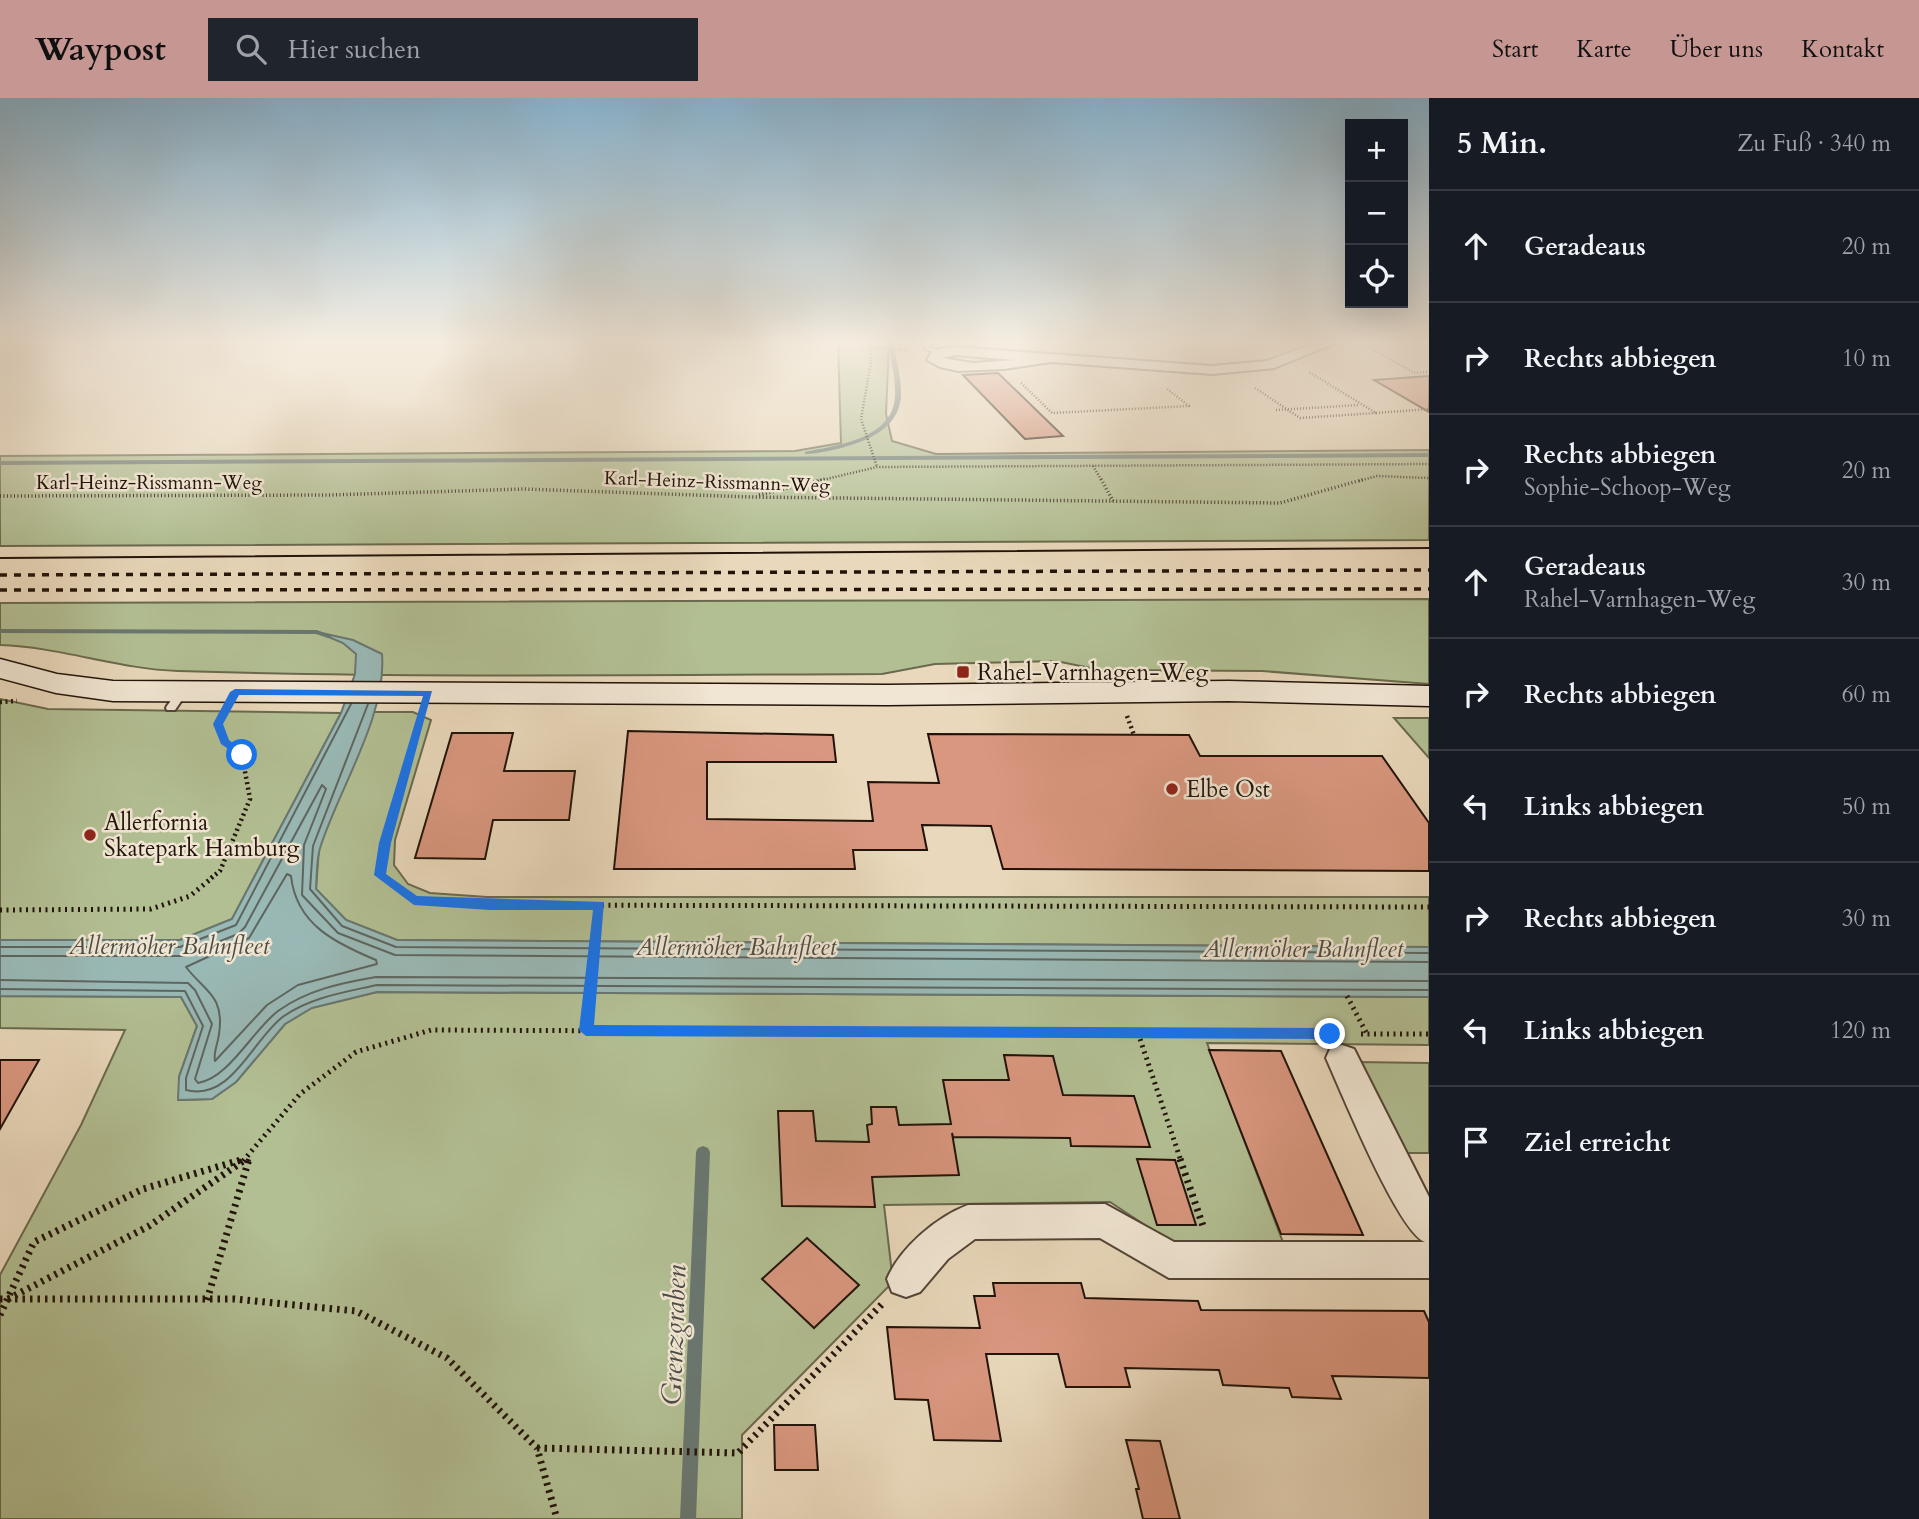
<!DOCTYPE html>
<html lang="de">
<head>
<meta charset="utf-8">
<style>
  body { margin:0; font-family:Cardo,serif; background:#20242c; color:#f1f3f6 }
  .controls { position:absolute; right:21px; top:21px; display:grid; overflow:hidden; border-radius:0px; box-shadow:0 7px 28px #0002 }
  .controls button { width:63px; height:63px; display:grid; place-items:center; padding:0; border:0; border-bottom:2px solid #363941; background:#171b24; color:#f1f3f6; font:35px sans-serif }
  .stop { position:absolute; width:21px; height:21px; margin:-16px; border:5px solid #1a73e8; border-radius:50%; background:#fff }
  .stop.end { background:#1a73e8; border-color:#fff; box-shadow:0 2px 7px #0008 }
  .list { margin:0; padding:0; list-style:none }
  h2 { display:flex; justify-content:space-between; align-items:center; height:91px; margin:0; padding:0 28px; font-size:30px }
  h2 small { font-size:23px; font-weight:400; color:#9ea1a6 }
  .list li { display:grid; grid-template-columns:46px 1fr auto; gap:21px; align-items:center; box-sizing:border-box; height:112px; padding:0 28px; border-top:2px solid #363941 }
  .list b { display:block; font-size:26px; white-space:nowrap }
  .list p { margin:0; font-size:23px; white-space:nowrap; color:#9ea1a6 }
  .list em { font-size:23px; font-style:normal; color:#9ea1a6 }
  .icon { flex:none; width:38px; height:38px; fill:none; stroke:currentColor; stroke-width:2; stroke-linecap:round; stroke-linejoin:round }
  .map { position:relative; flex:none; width:1429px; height:1421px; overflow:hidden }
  header { display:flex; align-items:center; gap:42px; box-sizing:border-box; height:98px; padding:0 35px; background:#c59692; color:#111 }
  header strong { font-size:33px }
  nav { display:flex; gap:38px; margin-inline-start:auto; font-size:24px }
  .search { width:490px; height:63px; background:#20242c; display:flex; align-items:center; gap:18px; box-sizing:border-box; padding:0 24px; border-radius:0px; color:#9ea1a6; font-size:26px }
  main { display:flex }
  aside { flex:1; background:#171b24 }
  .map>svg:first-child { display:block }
  .green { fill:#b2bf93; stroke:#6a694e; stroke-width:2 }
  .water { fill:#99b9b6; stroke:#697771; stroke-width:2 }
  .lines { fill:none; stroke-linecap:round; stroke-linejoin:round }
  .shore { stroke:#5d6660; stroke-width:2 }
  .stream { fill:#697771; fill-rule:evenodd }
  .building { fill:#d9977f; stroke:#211309; stroke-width:2 }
  .lane-casing { stroke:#534436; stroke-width:4 }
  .street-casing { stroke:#534436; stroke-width:4 }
  .secondary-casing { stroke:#211309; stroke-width:3 }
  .path-far4 { stroke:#211309; stroke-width:2.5; stroke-dasharray:1 2; stroke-linecap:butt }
  .path-far3 { stroke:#211309; stroke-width:3.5; stroke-dasharray:1 2.5; stroke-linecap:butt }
  .path-far2 { stroke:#211309; stroke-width:4.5; stroke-dasharray:2 3.5; stroke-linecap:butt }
  .path-far1 { stroke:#211309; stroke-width:5; stroke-dasharray:2 4.5; stroke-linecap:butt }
  .path { stroke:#211309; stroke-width:7; stroke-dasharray:2.5 5; stroke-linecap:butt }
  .lane { fill:#f1e6d3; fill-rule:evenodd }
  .street { fill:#f1e6d3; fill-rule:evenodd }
  .secondary { fill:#f1e6d3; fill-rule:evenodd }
  .tram { stroke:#211309; stroke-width:2 }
  .rail { stroke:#211309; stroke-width:3.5; stroke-dasharray:7 7; stroke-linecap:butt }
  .route { fill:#1a73e8 }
  .poi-dot { fill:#8f2418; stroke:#f1e6d3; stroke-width:2.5 }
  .labels { text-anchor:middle; stroke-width:5; stroke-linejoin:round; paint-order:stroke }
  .far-street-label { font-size:19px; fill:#211309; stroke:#f1e6d3 }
  .poi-label { font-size:23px; fill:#211309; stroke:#f1e6d3; text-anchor:start }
  .water-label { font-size:24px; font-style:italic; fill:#4b4d46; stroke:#f1e6d3 }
  .near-water-label { font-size:28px; font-style:italic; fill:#4b4d46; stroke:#f1e6d3 }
</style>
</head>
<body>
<header>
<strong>Waypost</strong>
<div class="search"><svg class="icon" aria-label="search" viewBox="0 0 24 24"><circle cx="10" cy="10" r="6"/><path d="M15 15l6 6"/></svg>Hier suchen</div>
<nav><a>Start</a><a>Karte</a><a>Über uns</a><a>Kontakt</a></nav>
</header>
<main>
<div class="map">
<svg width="1429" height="1421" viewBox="0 0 1429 1421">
  <rect width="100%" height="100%" fill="#e9d8bb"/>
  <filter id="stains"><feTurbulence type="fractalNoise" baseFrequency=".00286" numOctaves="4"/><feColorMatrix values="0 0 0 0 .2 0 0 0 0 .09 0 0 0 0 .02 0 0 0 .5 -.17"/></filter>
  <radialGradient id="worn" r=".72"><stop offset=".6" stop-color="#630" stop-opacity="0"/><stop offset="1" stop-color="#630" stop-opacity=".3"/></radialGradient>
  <!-- green -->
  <g class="green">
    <polygon points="838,244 889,244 886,316 892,343 936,356 1429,352 1429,442 0,448 0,358 795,353 841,345"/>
    <path d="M1429,501V586L1262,573L1100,572L1056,563L935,566L882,576C647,577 412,580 178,573C117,571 61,549 0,547V505Z"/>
    <polygon points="0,601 48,611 341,615 232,821 180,842 0,842"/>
    <polygon points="373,614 413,614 431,622 395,742 394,767 408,786 430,795 487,799 1429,799 1429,849 397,842 346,822 316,791 319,750"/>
    <polygon points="1394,620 1429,620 1429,660"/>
    <polygon points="377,894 1429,899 1429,947 1207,945 1284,1147 1169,1143 1110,1104 884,1107 893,1184 742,1337 742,1421 0,1421 0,1177 81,1027 125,932 0,930 0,898 181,899 197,928 179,979 179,1002 212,1001 236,984 285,926 311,910"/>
    <polygon points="1356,964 1429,965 1429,1055 1403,1055"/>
  </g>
  <!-- water -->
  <path class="water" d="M317,534L353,542L382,556C387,617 340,689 321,747C316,760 317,777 316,791L346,822L397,842L1429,849V899L377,894L312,910L285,926L236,984L212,1001L178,1002L179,979L197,928L181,899L0,898V842H180L232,821L341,615L355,576L356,556L343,545Z"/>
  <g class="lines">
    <!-- shore -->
    <g class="shore">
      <polyline points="368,606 313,748 310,791 342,828 396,849 1429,855"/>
      <path d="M287,776L291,778C296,826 335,845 376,862L377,866L298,887L267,907L215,963C213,955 218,945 219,936C225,897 204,893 186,869L249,840Z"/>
      <polyline points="0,849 180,849 236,827 351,606"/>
      <polyline points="0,858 183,858 238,836 245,829 322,687 326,691 304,747 302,797 338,835 395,857 1429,864"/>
      <path d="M0,882L188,885L195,892L212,926L195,981L198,985C229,980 252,933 278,913C307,892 341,885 376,879L1429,883"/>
      <path d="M0,891L185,893L203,928L186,980V992C232,1004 253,940 284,918C311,899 346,894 377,887L1429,892"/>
    </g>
    <!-- stream -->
    <g class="stream">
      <path d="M888,244H893C896,262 902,281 901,299C898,332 865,344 837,351C827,353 815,356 805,356V354C838,347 892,341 895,299C896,281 891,262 888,244Z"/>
      <polygon points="1429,355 1429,359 0,367 0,363"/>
      <polygon points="0,531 317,532 332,538 328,540 316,536 0,535"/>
      <polygon points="703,1048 708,1050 710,1054 696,1421 680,1421 696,1054 698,1050"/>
    </g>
  </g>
  <!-- building -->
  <g class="building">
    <polygon points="998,275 1063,338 1025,341 963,277"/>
    <polygon points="1429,278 1429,314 1374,282"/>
    <polygon points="628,633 833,637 836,664 707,664 707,721 873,723 868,684 939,685 928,636 1189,637 1200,658 1382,658 1429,725 1429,773 1003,771 991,728 922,727 927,752 853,752 855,771 614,771"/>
    <polygon points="452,635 513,635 504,673 575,673 569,722 493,722 485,761 415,760"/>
    <polygon points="1209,952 1281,953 1363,1137 1281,1136"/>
    <polygon points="1004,957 1053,958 1063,997 1134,998 1150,1049 1071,1048 1070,1040 953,1039 952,1035 959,1077 872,1079 875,1109 782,1108 778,1013 813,1013 816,1043 869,1044 867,1027 872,1026 871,1009 896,1009 899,1027 951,1026 943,982 1009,982"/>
    <polygon points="0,962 39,962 0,1031"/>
    <polygon points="1137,1061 1175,1062 1196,1127 1157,1127"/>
    <polygon points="807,1140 859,1187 814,1230 762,1181"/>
    <polygon points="993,1185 1081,1185 1085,1200 1198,1203 1201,1212 1424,1213 1429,1224 1429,1280 1332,1278 1341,1301 1292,1299 1289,1290 1223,1287 1219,1272 1125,1270 1130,1289 1066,1289 1058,1256 986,1256 1001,1343 934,1342 928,1302 895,1301 887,1229 980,1230 974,1198 995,1198"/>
    <polygon points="774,1327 815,1327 818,1372 775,1372"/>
    <polygon points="1126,1342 1160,1343 1180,1421 1143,1421 1136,1391 1139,1391"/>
  </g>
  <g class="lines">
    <!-- lane casing -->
    <g class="lane-casing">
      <g id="lane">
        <polygon points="925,244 931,244 930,249 940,254 940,256 925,251"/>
        <polygon points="183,590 188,593 175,612 167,612 166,610 167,608 179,591"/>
      </g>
    </g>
    <!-- street casing -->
    <g class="street-casing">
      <g id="street">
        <path d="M1317,244H1338L1274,270L1212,276L1051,264L1004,271L958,273L940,269L927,262L933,252L955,249L1212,268L1267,263ZM955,257L1014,262L973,265L942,260Z"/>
        <path d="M1342,947L1354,951L1429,1099V1180H1169L1100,1140L975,1141L948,1161L920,1194L906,1199L892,1194L887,1181C900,1150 936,1119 968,1107L1105,1106L1174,1144H1425C1398,1134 1341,993 1326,960L1330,951Z"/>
      </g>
    </g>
    <!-- secondary casing -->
    <g class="secondary-casing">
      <polygon id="secondary" points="0,561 57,576 113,583 887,587 1228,583 1429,588 1429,608 1228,603 887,607 113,603 56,595 0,580"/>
    </g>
    <!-- path-far4 -->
    <g class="path-far4">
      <polyline points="869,244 871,264 861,321 877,369"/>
      <polyline points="1359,244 1415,275 1429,274"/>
      <polyline points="871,250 908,252"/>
      <polyline points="1021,285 1052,315 1189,308 1166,290"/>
      <polyline points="1255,290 1300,320 1376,315 1309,274"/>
      <polyline points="1276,312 1359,307"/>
      <polyline points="1376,315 1429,311"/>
      <polyline points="1093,368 1102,383"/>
      <polyline points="818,383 877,369 1429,366"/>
      <polyline points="1359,383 1377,378 1429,380"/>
    </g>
    <!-- path-far3 -->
    <g class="path-far3">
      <polyline points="1101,381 1113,403"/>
      <polyline points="759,397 825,381"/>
      <polyline points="0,398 329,397 524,391 751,399 1280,405 1365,381"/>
    </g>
    <!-- path-far2 -->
    <g class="path-far2">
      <polyline points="0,604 17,603"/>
      <polyline points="1127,618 1134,637"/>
      <polyline points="211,780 220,773 250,701 242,657 224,644 218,626 221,620"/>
      <polyline points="385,780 380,777 385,745 421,619"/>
    </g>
    <!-- path-far1 -->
    <g class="path-far1">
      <polyline points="382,779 414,802 490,807 1429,809"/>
      <polyline points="0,812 151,811 190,798 213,779"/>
      <polyline points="1347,898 1367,936"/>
      <polyline points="586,932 599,807"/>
      <polyline points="1138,935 1181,1063"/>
      <polyline points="1361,936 1429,936"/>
      <polyline points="238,1063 244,1061"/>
      <polyline points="243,1063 300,996 356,954 431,932 1324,936"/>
      <polyline points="248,1063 249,1060"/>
    </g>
    <!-- path -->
    <g class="path">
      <polyline points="1180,1061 1203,1128"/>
      <polyline points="0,1201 234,1201 356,1213 447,1260 537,1350 557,1421"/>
      <polyline points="8,1201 149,1128 246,1061"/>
      <polyline points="207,1202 249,1061"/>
      <polyline points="0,1217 34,1144 143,1091 244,1061"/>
      <polyline points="537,1350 738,1355 884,1204"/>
    </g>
    <!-- lane -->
    <use href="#lane" class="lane"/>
    <!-- street -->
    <use href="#street" class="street"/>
    <!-- secondary -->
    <use href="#secondary" class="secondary"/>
    <!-- tram -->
    <polyline class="tram" points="0,460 1429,450"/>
    <!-- rail -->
    <g class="rail">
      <polyline points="0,477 1429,472"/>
      <polyline points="0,492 1429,491"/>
    </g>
  </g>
  <!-- sky -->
  <linearGradient id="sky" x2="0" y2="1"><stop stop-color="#88b6d4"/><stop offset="0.55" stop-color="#f5ede0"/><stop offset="1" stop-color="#f5ede0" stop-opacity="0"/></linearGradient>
  <rect width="1429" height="443" fill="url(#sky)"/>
  <!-- route -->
  <polygon class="route" points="235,591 432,593 391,745 386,776 417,798 604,804 594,927 1330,930 1337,936 1330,941 586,938 579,932 593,812 490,812 414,807 374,777 379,745 423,598 239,597 223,626 229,642 247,657 242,660 221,646 213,626 230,594"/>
  <!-- markers -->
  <g class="poi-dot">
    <rect x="956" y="567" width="14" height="14" rx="3.5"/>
    <circle cx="1172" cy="691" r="7"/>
    <circle cx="90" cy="737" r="7"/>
  </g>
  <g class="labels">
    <!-- far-street labels -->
    <g class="far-street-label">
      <text transform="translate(717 383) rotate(2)" y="7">Karl-Heinz-Rissmann-Weg</text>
      <text x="149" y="391">Karl-Heinz-Rissmann-Weg</text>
    </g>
    <!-- poi labels -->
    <g class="poi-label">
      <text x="977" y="582">Rahel-Varnhagen-Weg</text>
      <text x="1186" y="699">Elbe Ost</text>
      <text x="104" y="732">Allerfornia<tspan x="104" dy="26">Skatepark Hamburg</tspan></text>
    </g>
    <!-- water labels -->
    <g class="water-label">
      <text x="169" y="856">Allermöher Bahnfleet</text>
      <text x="736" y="857">Allermöher Bahnfleet</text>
      <text x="1303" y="859">Allermöher Bahnfleet</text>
    </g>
    <!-- near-water labels -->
    <g class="near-water-label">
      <text transform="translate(673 1237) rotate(-88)" y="10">Grenzgraben</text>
    </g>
  </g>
  <rect width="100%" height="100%" filter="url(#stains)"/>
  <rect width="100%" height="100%" fill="url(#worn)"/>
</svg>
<div class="controls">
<button>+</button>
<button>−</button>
<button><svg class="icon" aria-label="locate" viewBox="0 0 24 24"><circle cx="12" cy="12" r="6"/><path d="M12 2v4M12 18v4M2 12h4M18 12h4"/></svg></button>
</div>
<div class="stop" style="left:242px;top:657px"></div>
<div class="stop end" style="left:1330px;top:936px"></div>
</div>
<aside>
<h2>5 Min.<small>Zu Fuß · 340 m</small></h2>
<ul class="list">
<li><svg class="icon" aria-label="ahead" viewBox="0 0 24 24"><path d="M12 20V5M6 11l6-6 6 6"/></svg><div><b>Geradeaus</b></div><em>20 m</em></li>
<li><svg class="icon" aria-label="right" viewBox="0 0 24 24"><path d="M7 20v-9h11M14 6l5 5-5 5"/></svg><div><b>Rechts abbiegen</b></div><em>10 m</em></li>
<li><svg class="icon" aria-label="right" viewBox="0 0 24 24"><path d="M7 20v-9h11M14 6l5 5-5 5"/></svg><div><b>Rechts abbiegen</b><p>Sophie-Schoop-Weg</p></div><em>20 m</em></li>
<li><svg class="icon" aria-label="ahead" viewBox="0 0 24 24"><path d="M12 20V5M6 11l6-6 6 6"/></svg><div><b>Geradeaus</b><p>Rahel-Varnhagen-Weg</p></div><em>30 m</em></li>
<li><svg class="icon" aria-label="right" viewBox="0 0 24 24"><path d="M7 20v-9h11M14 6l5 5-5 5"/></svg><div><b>Rechts abbiegen</b></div><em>60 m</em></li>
<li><svg class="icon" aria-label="left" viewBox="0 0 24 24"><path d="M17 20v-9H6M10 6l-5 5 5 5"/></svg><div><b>Links abbiegen</b></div><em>50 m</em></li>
<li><svg class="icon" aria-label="right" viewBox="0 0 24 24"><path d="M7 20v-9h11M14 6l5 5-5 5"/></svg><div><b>Rechts abbiegen</b></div><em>30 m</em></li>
<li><svg class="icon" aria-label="left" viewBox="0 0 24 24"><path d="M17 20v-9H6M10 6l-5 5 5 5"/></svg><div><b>Links abbiegen</b></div><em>120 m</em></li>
<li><svg class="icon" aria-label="arrive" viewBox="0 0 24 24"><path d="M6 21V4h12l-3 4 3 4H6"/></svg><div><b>Ziel erreicht</b></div></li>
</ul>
</aside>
</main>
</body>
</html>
